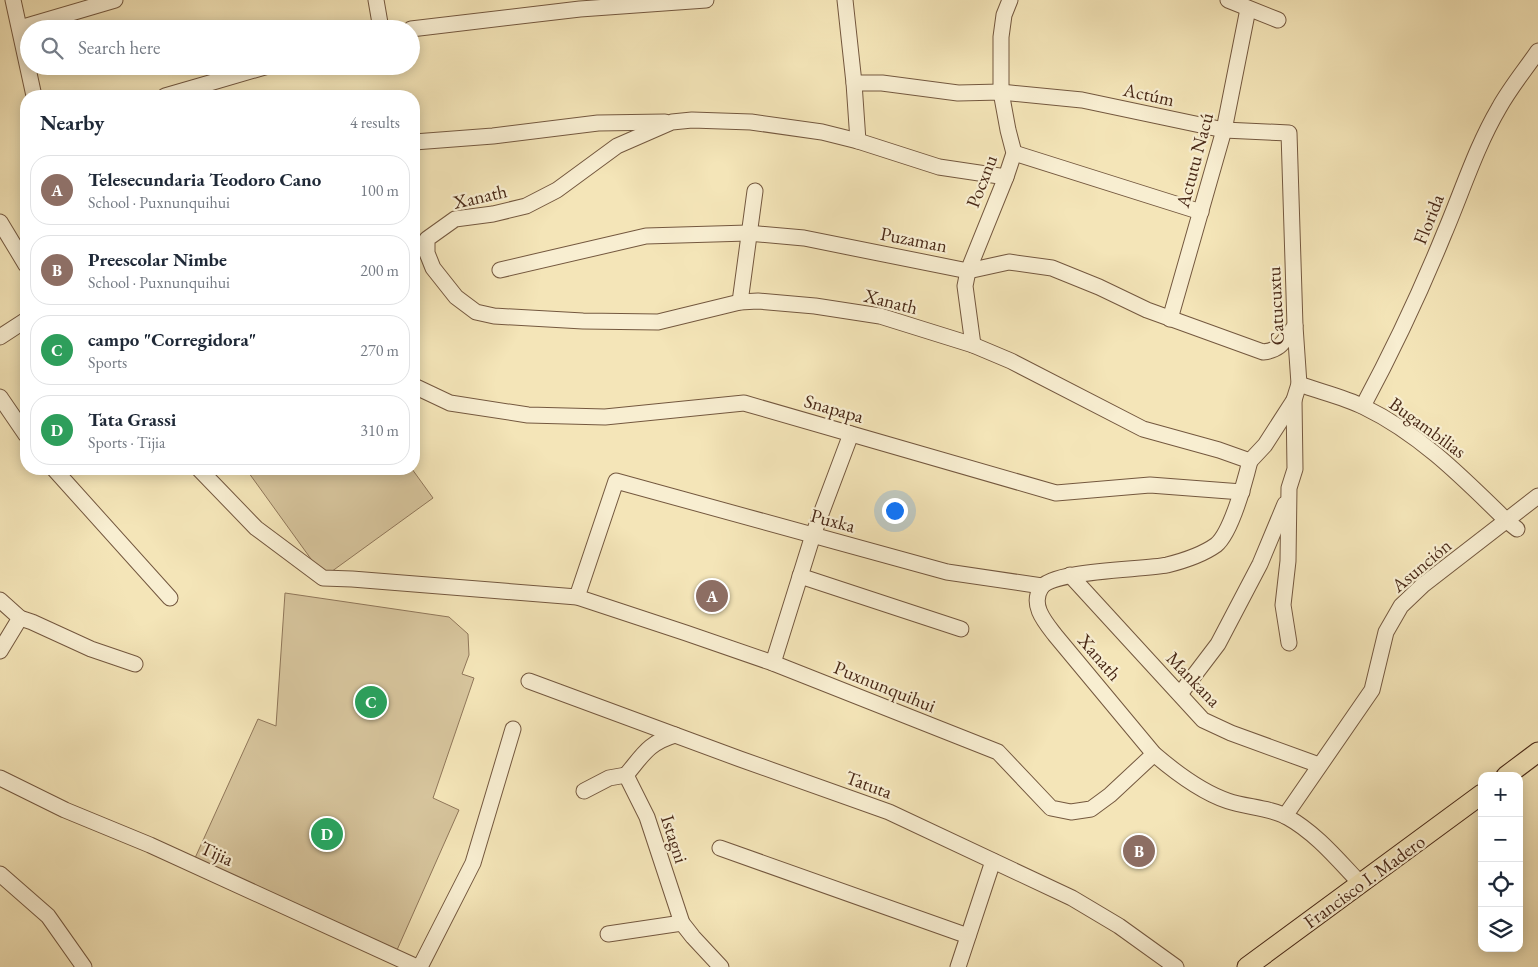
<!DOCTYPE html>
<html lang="en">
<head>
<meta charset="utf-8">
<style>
  body { margin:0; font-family:"EB Garamond",serif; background:#f6f6f7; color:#1f2937 }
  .controls { position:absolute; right:15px; bottom:15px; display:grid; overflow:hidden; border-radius:10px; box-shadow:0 2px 12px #0003 }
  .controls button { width:45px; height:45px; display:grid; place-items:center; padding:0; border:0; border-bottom:1px solid #e0e1e3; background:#fff; color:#1f2937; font:25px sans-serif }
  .you { position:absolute; left:894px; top:510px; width:18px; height:18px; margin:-12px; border:4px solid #fff; border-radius:50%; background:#1a73e8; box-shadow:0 0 0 8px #1a73e833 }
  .badge { display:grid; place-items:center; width:32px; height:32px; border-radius:50%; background:#db2777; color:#fff; font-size:16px; font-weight:700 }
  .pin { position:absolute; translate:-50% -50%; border:2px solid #fff; box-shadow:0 1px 5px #0006 }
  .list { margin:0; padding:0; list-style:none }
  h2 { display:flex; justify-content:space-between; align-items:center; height:65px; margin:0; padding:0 20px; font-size:21px }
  h2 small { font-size:16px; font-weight:400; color:#747a83 }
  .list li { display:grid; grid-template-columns:32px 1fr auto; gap:15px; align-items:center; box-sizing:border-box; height:70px; margin:0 10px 10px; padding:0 10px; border:1px solid #e0e1e3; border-radius:20px }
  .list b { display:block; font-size:19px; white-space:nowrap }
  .list p { margin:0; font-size:16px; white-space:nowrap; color:#747a83 }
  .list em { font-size:16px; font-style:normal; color:#747a83 }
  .icon { flex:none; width:28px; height:28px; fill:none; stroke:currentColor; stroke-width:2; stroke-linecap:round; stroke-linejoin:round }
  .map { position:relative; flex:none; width:1538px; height:967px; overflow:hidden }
  .search { position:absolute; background:#fff; box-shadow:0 2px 12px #0003; left:20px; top:20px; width:400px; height:55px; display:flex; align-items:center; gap:12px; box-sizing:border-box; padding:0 18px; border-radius:28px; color:#747a83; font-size:19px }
  .panel { position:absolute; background:#fff; box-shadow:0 2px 12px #0003; left:20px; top:90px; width:400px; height:385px; border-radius:20px }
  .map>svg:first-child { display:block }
  .green { fill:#d7c59d; stroke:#90775a }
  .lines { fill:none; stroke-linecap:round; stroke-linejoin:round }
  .minor-casing { stroke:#74583f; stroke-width:17 }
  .major-casing { stroke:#492917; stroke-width:21 }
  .minor { stroke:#f8eed1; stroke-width:15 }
  .major { stroke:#f4e5b8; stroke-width:19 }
  .labels { text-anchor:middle; stroke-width:4.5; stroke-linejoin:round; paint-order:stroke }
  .street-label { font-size:19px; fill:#492917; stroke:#f8eed1 }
</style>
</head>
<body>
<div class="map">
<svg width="1538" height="967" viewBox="0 0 1538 967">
  <rect width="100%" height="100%" fill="#f4e5b8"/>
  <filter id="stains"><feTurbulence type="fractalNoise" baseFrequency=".004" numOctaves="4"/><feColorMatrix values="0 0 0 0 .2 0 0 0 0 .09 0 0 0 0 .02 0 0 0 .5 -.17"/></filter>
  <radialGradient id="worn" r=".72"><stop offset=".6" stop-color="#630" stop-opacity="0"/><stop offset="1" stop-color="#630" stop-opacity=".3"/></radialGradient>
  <!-- green -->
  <g class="green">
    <polygon points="246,469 412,469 433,498 324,577"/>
    <polygon points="285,593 449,617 468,634 469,655 462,674 474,678 433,798 459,810 397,950 195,858 258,719 276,726"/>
  </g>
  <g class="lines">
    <!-- minor casing -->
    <g class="minor-casing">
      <g id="minor">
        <polyline points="13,0 34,96"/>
        <polyline points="376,0 381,29"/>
        <polyline points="845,0 854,83 858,141"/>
        <polyline points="1228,0 1278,20"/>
        <polyline points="20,28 115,0"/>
        <polyline points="411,29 580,9 706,0"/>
        <polyline points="854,83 882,83 958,93 1001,92 1082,100 1224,130 1289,133 1295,326 1299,384 1294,400 1265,445 1250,461"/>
        <polyline points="165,96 268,66"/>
        <polyline points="414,142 493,136 598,123 665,122"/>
        <polyline points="1014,153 1201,212"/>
        <path d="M1006,177L939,167L858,141L822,132L751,122L692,120L672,122L617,146L557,190L526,206L493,214L455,219L427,239V253L433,268L456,297L476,312L494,316L583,321L658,322L740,302L758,301L815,306L880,316L973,345L1011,361L1143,429L1219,450L1250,461C1245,481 1231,533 1216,545C1202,555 1183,561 1167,565C1143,570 1052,570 1041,588C1030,605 1045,622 1055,635L1154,754C1175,772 1201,792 1228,801C1245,807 1272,808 1287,817C1316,833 1338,860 1360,883"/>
        <polyline points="0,222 26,265"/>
        <path d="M500,270L646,236L748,233L804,238L968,271L1009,262L1052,268L1099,287L1147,310L1263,352C1283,350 1284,339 1295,326"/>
        <polyline points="740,302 755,191"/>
        <polyline points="1170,319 1224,130 1248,9"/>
        <polyline points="0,337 26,320"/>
        <polyline points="973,345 965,286 968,271 1006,177 1014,153 1008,130 1001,92 1001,37 1004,15 1010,0"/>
        <path d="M1299,384C1321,392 1344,397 1364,407C1420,434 1463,478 1507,521L1517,529"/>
        <polyline points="414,386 450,403 528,415 605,417 744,403 1056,493 1150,485 1242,492"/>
        <polyline points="0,397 26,435"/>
        <path d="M1363,406C1393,350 1420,293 1444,234C1462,192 1476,147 1499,108C1510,88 1525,70 1538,51"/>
        <polyline points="54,469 170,598"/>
        <polyline points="199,469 256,528 323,578 352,579 577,597 686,633 773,663 998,752 1051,808 1071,812 1091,809 1110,795 1154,754"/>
        <polyline points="1070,575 1203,720 1231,733 1319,765"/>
        <polyline points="800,576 961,629"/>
        <polyline points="577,597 616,481 947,572 1042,586"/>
        <polyline points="0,600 20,618 32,622 91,649 135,664"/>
        <polyline points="1289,643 1283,605 1288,561 1289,488 1295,469 1294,400"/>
        <polyline points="0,651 20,618"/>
        <polyline points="773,663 813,535 851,434"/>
        <polyline points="529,681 740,759 889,812 1072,898 1119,926 1176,967"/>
        <polyline points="1180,694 1218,644 1260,564 1285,504"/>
        <polyline points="626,775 647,817 682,923 693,937 721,967"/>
        <path d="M626,775C643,755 648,743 675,735"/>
        <polyline points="0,778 65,810 150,845 417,967"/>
        <polyline points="584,791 609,778 626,775"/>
        <polyline points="1285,816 1372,690 1386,632 1401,606 1423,585 1538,496"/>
        <polyline points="720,848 968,936"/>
        <polyline points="0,874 48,916 84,967"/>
        <polyline points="608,934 682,923"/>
        <polyline points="420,967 473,863 513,729"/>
        <polyline points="958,967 993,861"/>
      </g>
    </g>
    <!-- major casing -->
    <g class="major-casing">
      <g id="major">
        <polyline points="1506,776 1538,752"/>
        <polyline points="1247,967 1482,794"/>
      </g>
    </g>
    <!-- minor -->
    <use href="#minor" class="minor"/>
    <!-- major -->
    <use href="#major" class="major"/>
  </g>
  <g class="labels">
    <!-- street labels -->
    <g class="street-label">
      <text transform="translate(1149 94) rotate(12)" y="7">Actúm</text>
      <text transform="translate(1194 160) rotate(-75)" y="7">Actutu Nacú</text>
      <text transform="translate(981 181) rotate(-69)" y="7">Pocxnu</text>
      <text transform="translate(480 196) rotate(-13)" y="7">Xanath</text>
      <text transform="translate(1428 219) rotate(-68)" y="7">Florida</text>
      <text transform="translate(914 239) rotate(11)" y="7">Puzaman</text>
      <text transform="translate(891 301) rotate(14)" y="7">Xanath</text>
      <text transform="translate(1275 306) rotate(-93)" y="7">Catucuxtu</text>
      <text transform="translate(834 408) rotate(16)" y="7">Snapapa</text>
      <text transform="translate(1428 427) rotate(36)" y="7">Bugambilias</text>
      <text transform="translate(833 520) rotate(15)" y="7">Puxka</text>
      <text transform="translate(1421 565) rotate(-40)" y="7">Asunción</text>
      <text transform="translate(1100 657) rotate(49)" y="7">Xanath</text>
      <text transform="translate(1194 679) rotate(46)" y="7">Mankana</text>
      <text transform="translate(885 686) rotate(22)" y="7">Puxnunquihui</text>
      <text transform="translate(869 784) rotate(20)" y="7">Tatuta</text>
      <text transform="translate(675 839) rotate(72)" y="7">Istagni</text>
      <text transform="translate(217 853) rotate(24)" y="7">Tijia</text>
      <text transform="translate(1364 881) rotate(-36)" y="7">Francisco I. Madero</text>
    </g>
  </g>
  <rect width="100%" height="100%" filter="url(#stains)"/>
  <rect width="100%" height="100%" fill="url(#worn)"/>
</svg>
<div class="controls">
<button>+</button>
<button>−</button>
<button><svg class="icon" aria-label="locate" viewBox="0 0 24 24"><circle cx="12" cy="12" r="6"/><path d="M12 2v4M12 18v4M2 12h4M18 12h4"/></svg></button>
<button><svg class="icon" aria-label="layers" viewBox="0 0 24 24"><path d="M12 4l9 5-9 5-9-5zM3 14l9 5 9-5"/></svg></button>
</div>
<div class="you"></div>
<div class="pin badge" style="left:712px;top:596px;background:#8d6e63">A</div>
<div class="pin badge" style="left:1139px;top:851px;background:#8d6e63">B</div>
<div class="pin badge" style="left:371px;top:702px;background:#2e9e5b">C</div>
<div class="pin badge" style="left:327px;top:834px;background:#2e9e5b">D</div>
<div class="search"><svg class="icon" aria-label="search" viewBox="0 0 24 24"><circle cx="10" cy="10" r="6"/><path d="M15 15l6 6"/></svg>Search here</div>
<section class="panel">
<h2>Nearby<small>4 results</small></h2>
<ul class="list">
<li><span class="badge" style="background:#8d6e63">A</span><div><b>Telesecundaria Teodoro Cano</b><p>School · Puxnunquihui</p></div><em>100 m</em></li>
<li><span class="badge" style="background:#8d6e63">B</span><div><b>Preescolar Nimbe</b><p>School · Puxnunquihui</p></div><em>200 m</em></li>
<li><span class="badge" style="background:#2e9e5b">C</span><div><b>campo &quot;Corregidora&quot;</b><p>Sports</p></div><em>270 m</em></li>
<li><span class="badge" style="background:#2e9e5b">D</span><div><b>Tata Grassi</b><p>Sports · Tijia</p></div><em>310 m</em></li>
</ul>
</section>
</div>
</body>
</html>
